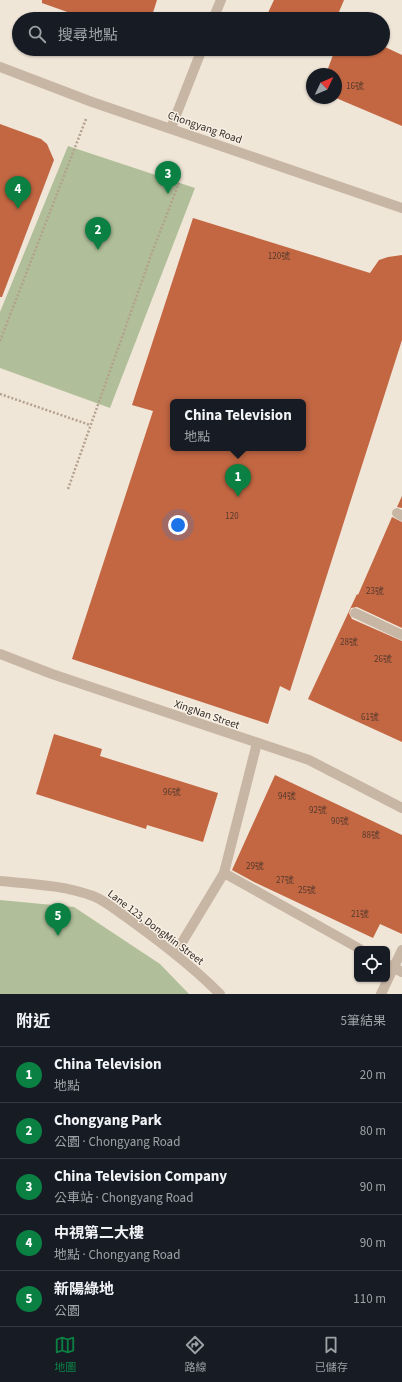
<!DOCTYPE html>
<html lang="zh-TW">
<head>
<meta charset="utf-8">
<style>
  body { margin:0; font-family:"Source Sans 3","Noto Sans TC",sans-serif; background:#20242c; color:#f1f3f6 }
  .controls { position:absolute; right:12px; bottom:12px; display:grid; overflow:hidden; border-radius:6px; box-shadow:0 1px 3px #0004 }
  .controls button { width:36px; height:36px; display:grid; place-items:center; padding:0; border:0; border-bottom:1px solid #363941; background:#171b24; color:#f1f3f6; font:20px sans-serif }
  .compass { position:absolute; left:306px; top:68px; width:36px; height:36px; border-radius:50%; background:#171b24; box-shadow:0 1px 3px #0004; rotate:46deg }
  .you { position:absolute; left:178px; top:525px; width:14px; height:14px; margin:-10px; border:3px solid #fff; border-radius:50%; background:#1a73e8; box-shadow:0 0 0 6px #1a73e833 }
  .badge { display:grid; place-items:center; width:26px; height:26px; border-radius:50%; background:#0b8043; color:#fff; font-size:13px; font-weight:700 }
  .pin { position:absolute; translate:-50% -33px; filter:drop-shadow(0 1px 2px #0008) }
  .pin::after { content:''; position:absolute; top:21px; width:14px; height:12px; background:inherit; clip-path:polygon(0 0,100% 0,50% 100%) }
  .popup { position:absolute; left:170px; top:399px; width:136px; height:52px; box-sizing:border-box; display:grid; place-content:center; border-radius:6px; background:#171b24; filter:drop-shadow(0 1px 3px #0005); font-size:13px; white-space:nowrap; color:#9ea1a6 }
  .popup b { font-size:15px; color:#f1f3f6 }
  .popup::after { content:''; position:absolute; left:50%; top:100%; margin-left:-8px; border:8px solid transparent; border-top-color:#171b24 }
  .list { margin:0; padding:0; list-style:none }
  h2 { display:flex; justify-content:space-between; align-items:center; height:52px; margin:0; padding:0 16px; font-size:17px }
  h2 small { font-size:13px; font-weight:400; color:#9ea1a6 }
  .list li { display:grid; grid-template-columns:26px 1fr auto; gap:12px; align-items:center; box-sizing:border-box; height:56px; padding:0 16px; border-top:1px solid #363941 }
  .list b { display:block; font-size:15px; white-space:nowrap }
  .list p { margin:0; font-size:13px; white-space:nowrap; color:#9ea1a6 }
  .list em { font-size:13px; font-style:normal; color:#9ea1a6 }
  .icon { flex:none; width:22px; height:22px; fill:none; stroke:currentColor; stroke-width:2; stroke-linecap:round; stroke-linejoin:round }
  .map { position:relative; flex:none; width:402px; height:994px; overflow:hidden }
  .search { position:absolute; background:#171b24; box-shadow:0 1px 3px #0004; left:12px; right:12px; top:12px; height:44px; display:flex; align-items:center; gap:10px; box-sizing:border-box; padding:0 14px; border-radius:22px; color:#9ea1a6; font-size:15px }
  .sheet { height:332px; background:#171b24 }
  nav { display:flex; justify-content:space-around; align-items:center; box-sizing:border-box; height:56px; border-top:1px solid #363941; background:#171b24; font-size:11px; color:#9ea1a6 }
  nav a { display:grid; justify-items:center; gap:2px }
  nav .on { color:#0b8043 }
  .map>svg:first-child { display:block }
  .green { fill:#b0bf99 }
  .building { fill:#c36743; fill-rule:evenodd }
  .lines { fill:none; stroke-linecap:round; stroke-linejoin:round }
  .path { stroke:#b3a08f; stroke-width:2.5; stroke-dasharray:2 2; stroke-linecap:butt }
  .service { stroke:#c8b6a5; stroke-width:10 }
  .minor { stroke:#c8b6a5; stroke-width:10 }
  .tertiary { stroke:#c8b6a5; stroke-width:10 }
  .labels { text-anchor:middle; stroke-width:3; stroke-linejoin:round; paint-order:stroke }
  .number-label { font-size:9px; fill:#573a2d }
  .street-label { font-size:11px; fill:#332b26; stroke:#f8f0e4 }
</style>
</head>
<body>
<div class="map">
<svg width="402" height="994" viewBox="0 0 402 994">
  <rect width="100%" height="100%" fill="#f0e6d8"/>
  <!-- green -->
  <g class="green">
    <polygon points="68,146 195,188 110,408 0,368 0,312"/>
    <polygon points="0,900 74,907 160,964 189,994 0,994"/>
  </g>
  <!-- building -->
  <g class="building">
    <polygon points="42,0 157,0 151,19 87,19 42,3"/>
    <polygon points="274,0 344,0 336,19 265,19"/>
    <polygon points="383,46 402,55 402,126 336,98 336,74 326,74 333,55 330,54 331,49 383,49"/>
    <polygon points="0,124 41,139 47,144 54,160 2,297 0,297"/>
    <path d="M193,218L370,273L379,260L388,257L402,255V340L290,691L280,686L268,724L72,659L153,411L132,405ZM173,402H303V448H173Z"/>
    <polygon points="402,496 402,508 397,507"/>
    <polygon points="392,517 402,522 402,628 357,607 351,608 349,613 352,619 402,641 402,742 308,699 357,594 358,595"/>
    <polygon points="54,734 102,749 100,756 218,793 203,842 147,825 146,829 36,794"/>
    <polygon points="275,775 402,835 402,934 380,924 373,938 254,882 232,870"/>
  </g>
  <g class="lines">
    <!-- path -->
    <g class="path">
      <polyline points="0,341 86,119"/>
      <polyline points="0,394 90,425"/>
      <polyline points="68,489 153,250 179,183"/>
    </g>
    <!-- service -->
    <g class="service">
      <polyline points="397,513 402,516"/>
      <polyline points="355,613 402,635"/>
      <polyline points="224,873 360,949"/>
      <path d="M0,881C31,884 63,885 93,896C104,900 116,910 126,917C159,941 191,965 220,994"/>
      <polyline points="175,954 224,873 257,743"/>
      <polyline points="387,964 402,972"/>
      <polyline points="381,994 402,950"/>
    </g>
    <!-- minor -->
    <g class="minor">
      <polyline points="213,19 221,0"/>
      <polyline points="171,128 202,49"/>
      <polyline points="0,654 52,674 309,760 402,808"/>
    </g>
    <!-- tertiary -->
    <polyline class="tertiary" points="0,67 92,102 402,208"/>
  </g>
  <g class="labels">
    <!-- number labels -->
    <g class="number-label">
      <text x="355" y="89">16號</text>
      <text x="279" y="259">120號</text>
      <text x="232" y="519">120</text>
      <text x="375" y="594">23號</text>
      <text x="349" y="645">28號</text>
      <text x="383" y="662">26號</text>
      <text x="370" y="720">61號</text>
      <text x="172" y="795">96號</text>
      <text x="287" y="799">94號</text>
      <text x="318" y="813">92號</text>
      <text x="340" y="824">90號</text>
      <text x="371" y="838">88號</text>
      <text x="255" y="869">29號</text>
      <text x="285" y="883">27號</text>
      <text x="307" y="893">25號</text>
      <text x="360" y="917">21號</text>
    </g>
    <!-- street labels -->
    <g class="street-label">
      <text transform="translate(205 127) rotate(19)" y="4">Chongyang Road</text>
      <text transform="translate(207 714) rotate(19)" y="4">XingNan Street</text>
      <text transform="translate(156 927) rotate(37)" y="4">Lane 123, DongMin Street</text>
    </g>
  </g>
</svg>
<div class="controls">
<button><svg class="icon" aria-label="locate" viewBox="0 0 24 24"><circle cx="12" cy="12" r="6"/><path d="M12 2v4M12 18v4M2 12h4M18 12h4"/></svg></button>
</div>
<svg class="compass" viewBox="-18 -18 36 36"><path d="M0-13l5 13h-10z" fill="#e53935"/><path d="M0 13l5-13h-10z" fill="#9ea1a6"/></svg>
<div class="you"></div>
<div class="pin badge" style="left:238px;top:497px">1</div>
<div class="popup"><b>China Television</b>地點</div>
<div class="pin badge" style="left:98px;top:250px">2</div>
<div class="pin badge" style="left:168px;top:194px">3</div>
<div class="pin badge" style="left:18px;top:209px">4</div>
<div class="pin badge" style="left:58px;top:936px">5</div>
<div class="search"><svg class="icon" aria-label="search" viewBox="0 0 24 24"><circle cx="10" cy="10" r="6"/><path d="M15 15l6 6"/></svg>搜尋地點</div>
</div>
<section class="sheet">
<h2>附近<small>5筆結果</small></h2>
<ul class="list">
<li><span class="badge">1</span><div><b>China Television</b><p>地點</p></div><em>20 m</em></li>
<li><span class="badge">2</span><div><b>Chongyang Park</b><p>公園 · Chongyang Road</p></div><em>80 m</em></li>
<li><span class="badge">3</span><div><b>China Television Company</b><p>公車站 · Chongyang Road</p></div><em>90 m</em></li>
<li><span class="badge">4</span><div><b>中視第二大樓</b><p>地點 · Chongyang Road</p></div><em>90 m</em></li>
<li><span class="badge">5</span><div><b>新陽綠地</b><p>公園</p></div><em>110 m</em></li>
</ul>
</section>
<nav>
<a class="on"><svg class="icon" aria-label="map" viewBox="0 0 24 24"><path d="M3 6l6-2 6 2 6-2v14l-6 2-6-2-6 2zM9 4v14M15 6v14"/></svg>地圖</a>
<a><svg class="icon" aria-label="directions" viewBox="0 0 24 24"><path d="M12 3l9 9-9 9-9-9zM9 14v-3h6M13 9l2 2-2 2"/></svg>路線</a>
<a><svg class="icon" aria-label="saved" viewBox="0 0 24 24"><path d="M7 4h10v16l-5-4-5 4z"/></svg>已儲存</a>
</nav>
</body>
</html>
